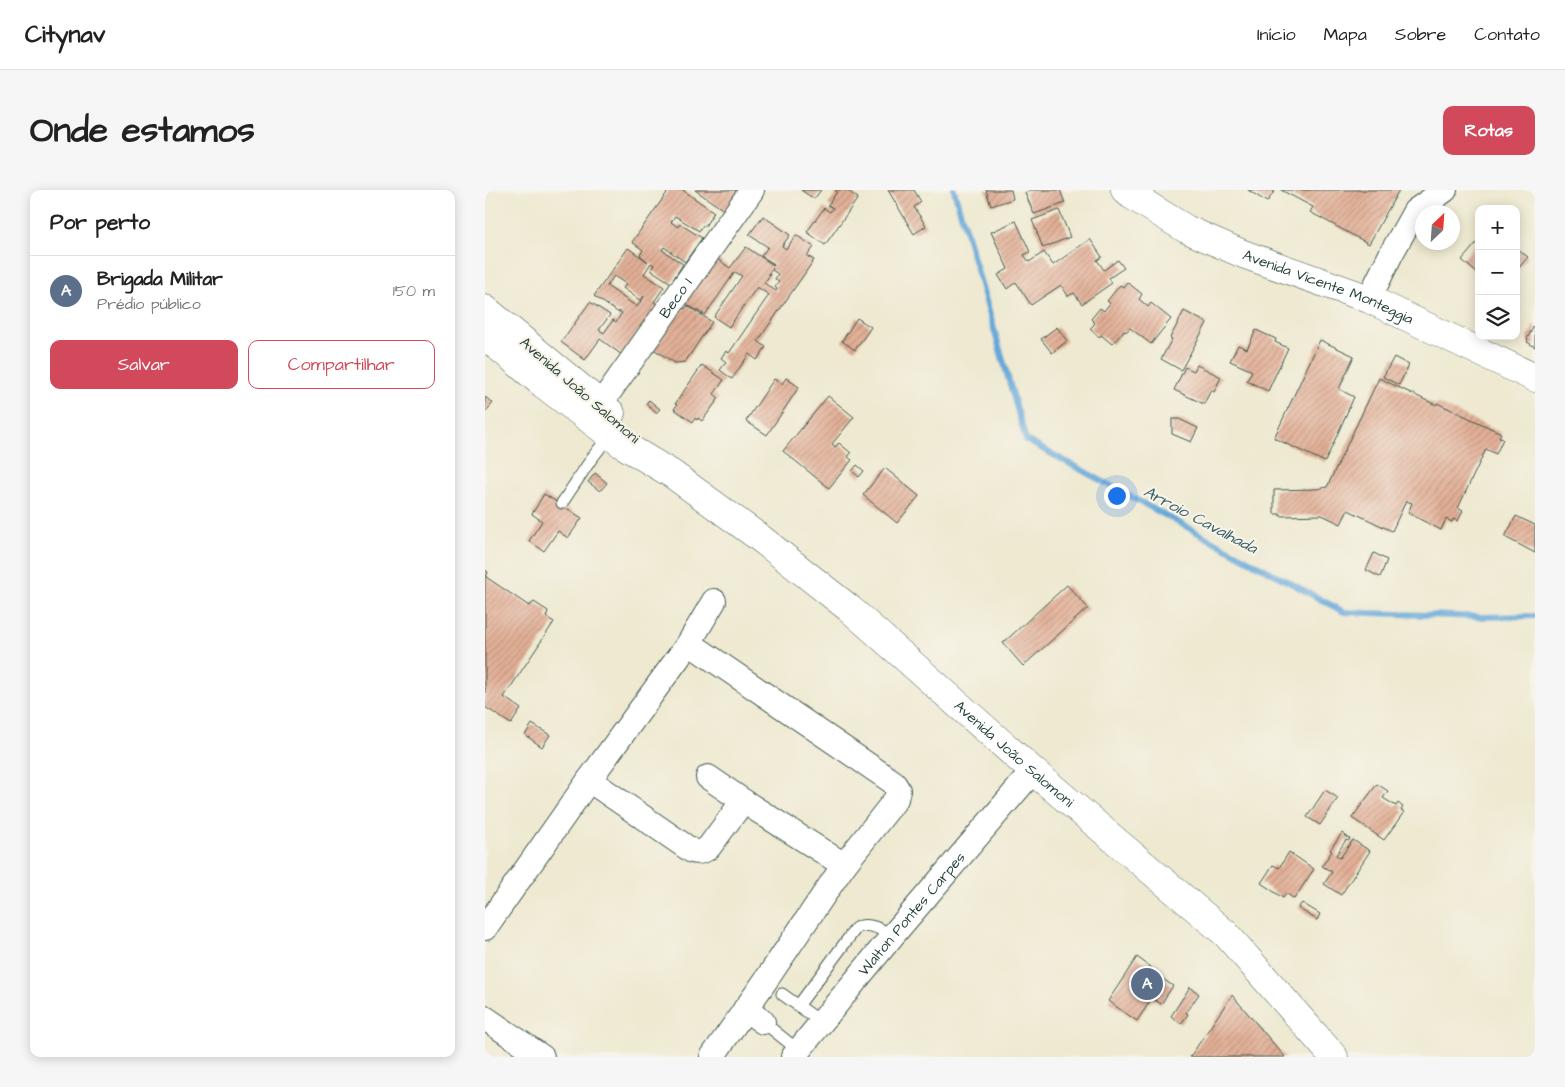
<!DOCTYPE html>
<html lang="pt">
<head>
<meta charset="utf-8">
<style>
  body { margin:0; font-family:"Architects Daughter",sans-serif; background:#f6f6f6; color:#222 }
  .controls { position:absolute; right:15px; top:15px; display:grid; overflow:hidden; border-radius:10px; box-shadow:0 2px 12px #0003 }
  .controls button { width:45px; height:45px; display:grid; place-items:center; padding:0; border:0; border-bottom:1px solid #e0e0e0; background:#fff; color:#222; font:25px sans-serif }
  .compass { position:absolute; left:930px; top:15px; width:45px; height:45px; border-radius:50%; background:#fff; box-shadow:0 2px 12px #0003; rotate:25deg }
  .you { position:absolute; left:631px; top:305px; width:18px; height:18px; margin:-12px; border:4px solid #fff; border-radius:50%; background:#1a73e8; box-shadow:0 0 0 8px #1a73e833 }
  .badge { display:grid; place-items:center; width:32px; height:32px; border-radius:50%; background:#d1495b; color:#fff; font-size:16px; font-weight:700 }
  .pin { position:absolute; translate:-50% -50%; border:2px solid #fff; box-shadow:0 1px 5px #0006 }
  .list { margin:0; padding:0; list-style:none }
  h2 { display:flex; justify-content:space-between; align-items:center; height:65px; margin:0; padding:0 20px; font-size:21px }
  h2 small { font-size:16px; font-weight:400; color:#767676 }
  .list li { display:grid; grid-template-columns:32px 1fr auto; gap:15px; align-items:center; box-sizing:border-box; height:70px; padding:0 20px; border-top:1px solid #e0e0e0 }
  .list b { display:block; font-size:19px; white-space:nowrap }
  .list p { margin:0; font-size:16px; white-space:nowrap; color:#767676 }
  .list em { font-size:16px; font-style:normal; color:#767676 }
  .actions { display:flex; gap:10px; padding:15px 20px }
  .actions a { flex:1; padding:11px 0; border:1px solid #d1495b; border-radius:10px; text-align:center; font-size:18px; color:#d1495b }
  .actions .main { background:#d1495b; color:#fff }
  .icon { flex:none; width:28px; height:28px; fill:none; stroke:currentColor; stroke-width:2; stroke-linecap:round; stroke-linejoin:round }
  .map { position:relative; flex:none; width:1050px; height:867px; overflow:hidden; border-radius:10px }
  header { display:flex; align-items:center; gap:30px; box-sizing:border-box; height:70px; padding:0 25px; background:#fff; border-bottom:1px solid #e0e0e0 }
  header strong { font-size:24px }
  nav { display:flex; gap:28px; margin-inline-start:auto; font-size:18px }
  .intro { display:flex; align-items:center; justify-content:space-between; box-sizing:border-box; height:120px; padding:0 30px }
  h1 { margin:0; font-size:35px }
  .button { padding:12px 22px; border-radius:10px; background:#d1495b; color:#fff; font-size:18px; font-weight:700 }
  main { display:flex; gap:30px; padding:0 30px }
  aside { flex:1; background:#fff; border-radius:10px; box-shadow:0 2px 12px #0003 }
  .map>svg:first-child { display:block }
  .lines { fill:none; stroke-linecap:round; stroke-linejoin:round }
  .stream { stroke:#65a8d9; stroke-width:6 }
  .building { fill:url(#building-hatch); fill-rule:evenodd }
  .lane-casing { stroke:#3e574b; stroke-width:13 }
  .street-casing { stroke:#3e574b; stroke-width:26 }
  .secondary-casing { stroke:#3e574b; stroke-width:29 }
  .lane { stroke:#fff; stroke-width:11 }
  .street { stroke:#fff; stroke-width:24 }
  .secondary { stroke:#fff; stroke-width:28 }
  .labels { text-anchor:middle; stroke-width:4.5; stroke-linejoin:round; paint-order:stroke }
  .street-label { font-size:15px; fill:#1f3d34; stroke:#f7f3e8 }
  .water-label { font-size:16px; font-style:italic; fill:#345d66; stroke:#f7f3e8 }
</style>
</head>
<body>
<header>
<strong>Citynav</strong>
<nav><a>Início</a><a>Mapa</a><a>Sobre</a><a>Contato</a></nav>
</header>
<div class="intro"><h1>Onde estamos</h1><a class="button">Rotas</a></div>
<main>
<aside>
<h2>Por perto<small></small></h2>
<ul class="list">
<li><span class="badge" style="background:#5c6f8a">A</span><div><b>Brigada Militar</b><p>Prédio público</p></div><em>150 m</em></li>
</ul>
<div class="actions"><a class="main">Salvar</a><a>Compartilhar</a></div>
</aside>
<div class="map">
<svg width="1050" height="867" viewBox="0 0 1050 867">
  <defs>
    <pattern id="building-hatch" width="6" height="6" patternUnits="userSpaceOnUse" patternTransform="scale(1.25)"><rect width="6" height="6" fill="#e3af96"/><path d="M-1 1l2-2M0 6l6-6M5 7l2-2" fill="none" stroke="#b7907b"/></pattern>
  </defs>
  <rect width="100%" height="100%" fill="#f7f3e8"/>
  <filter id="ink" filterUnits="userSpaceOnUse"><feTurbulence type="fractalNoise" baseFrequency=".02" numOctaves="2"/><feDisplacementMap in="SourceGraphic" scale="10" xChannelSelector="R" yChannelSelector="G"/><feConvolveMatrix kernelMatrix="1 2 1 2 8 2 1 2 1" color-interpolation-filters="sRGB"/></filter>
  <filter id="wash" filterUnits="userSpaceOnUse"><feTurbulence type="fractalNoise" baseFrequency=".0096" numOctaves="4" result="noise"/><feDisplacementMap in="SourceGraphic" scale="20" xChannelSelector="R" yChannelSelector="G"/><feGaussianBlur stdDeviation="1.12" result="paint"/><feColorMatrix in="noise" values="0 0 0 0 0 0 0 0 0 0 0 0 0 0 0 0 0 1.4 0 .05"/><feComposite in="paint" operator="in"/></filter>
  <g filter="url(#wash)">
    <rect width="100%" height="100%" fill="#eee9d0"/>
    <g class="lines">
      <!-- stream -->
      <polyline class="stream" points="469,0 541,250 859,422 997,427 1050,426"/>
    </g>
    <g id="blocks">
      <!-- building -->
      <g class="building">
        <path d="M184,0H199V1L229,22L220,36L218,35L214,41L190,26L186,32L193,37L195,34L217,48L200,72L179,57L177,60L198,74L186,93L166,80L169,75L166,73L159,84L179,97L169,112L173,115L137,165L115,149L100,170L76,152L105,112L125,125L114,140L119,143L128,130L131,132L137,123L134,121V123L109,106L143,58L163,72L155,65L158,60L147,52ZM129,86L141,94L138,98L156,111L159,106L152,117L122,96Z"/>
        <polygon points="210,0 250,0 253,2 240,21"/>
        <polygon points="316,0 336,0 329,9"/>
        <polygon points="350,0 362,0 373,8 340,55 322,42 339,18 345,22 348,18 343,15 352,2"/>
        <polygon points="403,0 429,0 436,12 429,17 441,36 429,44"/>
        <polygon points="501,0 526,0 528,9 506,16"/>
        <polygon points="545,0 575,0 580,13 549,24 540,3"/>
        <polygon points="763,0 790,0 782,12"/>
        <polygon points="796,0 914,0 884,54 825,22 828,17"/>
        <polygon points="574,20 585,47 558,58 547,30"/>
        <path d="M278,26L305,45L297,56L301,59L311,45L329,57L322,66L329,70L273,151L281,157L272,170L264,164L247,189L235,180L241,172L236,168L241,161L244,163L284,105L272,97L244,137L229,127L257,86L250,82L220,125L199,113L231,68L245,78L261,57L288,75L289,74L276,66L283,57L264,45ZM288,78L287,80L293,84L290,89L294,92L290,97L292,99L291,101L279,93L285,85L283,84Z"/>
        <polygon points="531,31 545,62 539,65 544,72 559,62 568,75 605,49 617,67 612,70 619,80 633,70 639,78 624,88 627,93 597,114 589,103 583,106 576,95 546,115 531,92 522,99 513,85 523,79 506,42"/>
        <polygon points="994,50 994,85 977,70"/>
        <polygon points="1031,58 1043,67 1031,81"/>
        <polygon points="642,92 657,104 654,109 663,117 666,113 686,129 666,154 645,138 641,142 639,141 627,154 616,145 614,147 605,139 610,133 606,129 615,118 619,121 625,113 622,111 635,95 638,97"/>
        <polygon points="203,116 227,132 200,172 190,173 167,158 173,152 198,118 200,119"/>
        <polygon points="699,121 722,133 696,180 676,169 687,149 685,148"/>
        <polygon points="372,128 386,137 370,160 357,151"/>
        <polygon points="1050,134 1050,157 1042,152 1043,150 1042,149"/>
        <polygon points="572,137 582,151 567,163 556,149"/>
        <polygon points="771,140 791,149 790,152 803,158 783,201 762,191 767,181 745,171 753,155 762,159"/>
        <polygon points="835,150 869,166 854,199 869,207 840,272 789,248"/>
        <polygon points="909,167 924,175 914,195 898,187"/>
        <polygon points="217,175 239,190 229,204 234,208 217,231 213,228 212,230 210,228 208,232 189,219 192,215 190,214"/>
        <polygon points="712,175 736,187 729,202 726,200 719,214 689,200 700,177 709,181"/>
        <polygon points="301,188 314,197 282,245 261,231 289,189 297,194"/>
        <polygon points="894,188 951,215 952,213 1016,243 1014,247 1018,249 1011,264 1001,259 973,318 978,321 973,331 968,329 967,332 961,329 956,340 923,323 927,313 921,311 907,341 863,320 856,334 837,325 795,326 795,324 789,324 789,300 831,299 842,297"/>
        <polygon points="343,206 369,227 347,254 350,257 354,253 366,263 363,267 367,270 344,298 298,261"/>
        <polygon points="0,207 8,213 0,223"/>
        <polygon points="164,210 175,219 171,223 161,214"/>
        <polygon points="687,229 694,229 713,238 706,252 687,244"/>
        <polygon points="372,275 379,281 374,287 367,281"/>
        <polygon points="400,278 434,306 412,333 378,305"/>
        <polygon points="110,283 122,293 115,301 103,292"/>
        <polygon points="59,304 97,328 83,348 73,341 59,361 44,351 57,331 47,324"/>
        <polygon points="1031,326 1050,335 1050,363 1020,347"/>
        <polygon points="889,363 902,370 895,387 881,380"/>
        <polygon points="0,380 3,382 1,387 44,416 49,412 63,421 61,427 69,432 19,507 36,519 26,534 0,517"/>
        <polygon points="582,395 603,418 538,476 518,453"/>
        <polygon points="47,534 65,545 57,557 40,545"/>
        <polygon points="892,594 903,601 898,608 911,616 913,613 918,617 916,620 919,622 899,650 867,628"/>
        <polygon points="840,600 853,608 835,635 822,627"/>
        <polygon points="857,643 865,649 863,651 861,650 851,665 855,668 868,650 885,661 856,705 839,694 847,682 837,676 847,661 845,660"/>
        <polygon points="804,662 829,679 809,709 801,703 798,708 776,693 788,675 794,678"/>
        <polygon points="817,713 835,724 832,730 813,718"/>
        <polygon points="652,767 667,778 665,780 688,796 676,814 667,808 652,831 623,811"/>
        <polygon points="705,797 714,804 701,823 703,824 696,834 686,826"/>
        <polygon points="747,805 800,867 705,867"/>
      </g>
    </g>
  </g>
  <g filter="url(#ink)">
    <use href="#blocks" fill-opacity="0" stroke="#3e574b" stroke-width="1"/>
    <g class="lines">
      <!-- lane casing -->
      <g class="lane-casing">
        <g id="lane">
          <polyline points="77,313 107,268 125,245"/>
          <polyline points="297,804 336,832"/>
          <path d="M313,816L371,738C382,731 397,740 408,745"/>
          <polyline points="278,832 313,860"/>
        </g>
      </g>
      <!-- street casing -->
      <g class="street-casing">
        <g id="street">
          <polyline points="884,109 906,64 930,21 960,0"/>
          <path id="s1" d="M115,215L267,0"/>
          <polyline points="204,453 408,592 413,600 411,609 359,675 281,790 227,867"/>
          <polyline points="223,587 258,611 359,675"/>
          <path d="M104,590L207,661C214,663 218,662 224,657L258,611"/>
          <polyline points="0,738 104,590 204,453 229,411"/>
          <polyline points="260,819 278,832"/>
          <polyline points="0,828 57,867"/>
          <path id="s2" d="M308,867L408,745L548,581"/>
        </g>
      </g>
      <!-- secondary casing -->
      <g class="secondary-casing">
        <g id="secondary">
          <path id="s3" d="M640,0L646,5L701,39L758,64L884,109L1050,188"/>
          <polyline points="0,119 126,223"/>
          <path id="s4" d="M0,146L58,194L137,254L187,284L275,348L365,419L548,581L741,744L849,867"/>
        </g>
      </g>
      <!-- lane -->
      <use href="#lane" class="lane"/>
      <!-- street -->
      <use href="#street" class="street"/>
      <!-- secondary -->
      <use href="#secondary" class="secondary"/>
    </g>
  </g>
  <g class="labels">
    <!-- street labels -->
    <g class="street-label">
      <text dy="5" stroke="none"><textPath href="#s3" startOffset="226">Avenida Vicente Monteggia</textPath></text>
      <text dy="5" stroke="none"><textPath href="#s1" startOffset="131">Beco 1</textPath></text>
      <text transform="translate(95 200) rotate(41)" y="5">Avenida João Salomoni</text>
      <text dy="5" stroke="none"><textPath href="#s4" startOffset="675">Avenida João Salomoni</textPath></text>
      <text dy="5" stroke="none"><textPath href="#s2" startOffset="186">Walton Pontes Carpes</textPath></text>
    </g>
    <!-- water labels -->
    <g class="water-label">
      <text transform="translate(716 329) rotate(28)" y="6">Arroio Cavalhada</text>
    </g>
  </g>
</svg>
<div class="controls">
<button>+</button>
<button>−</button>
<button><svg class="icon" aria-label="layers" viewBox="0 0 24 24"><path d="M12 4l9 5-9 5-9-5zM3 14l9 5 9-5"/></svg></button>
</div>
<svg class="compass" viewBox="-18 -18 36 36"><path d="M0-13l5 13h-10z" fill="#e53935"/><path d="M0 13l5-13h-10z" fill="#767676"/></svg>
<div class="you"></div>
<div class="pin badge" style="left:662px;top:794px;background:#5c6f8a">A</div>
</div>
</main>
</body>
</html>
